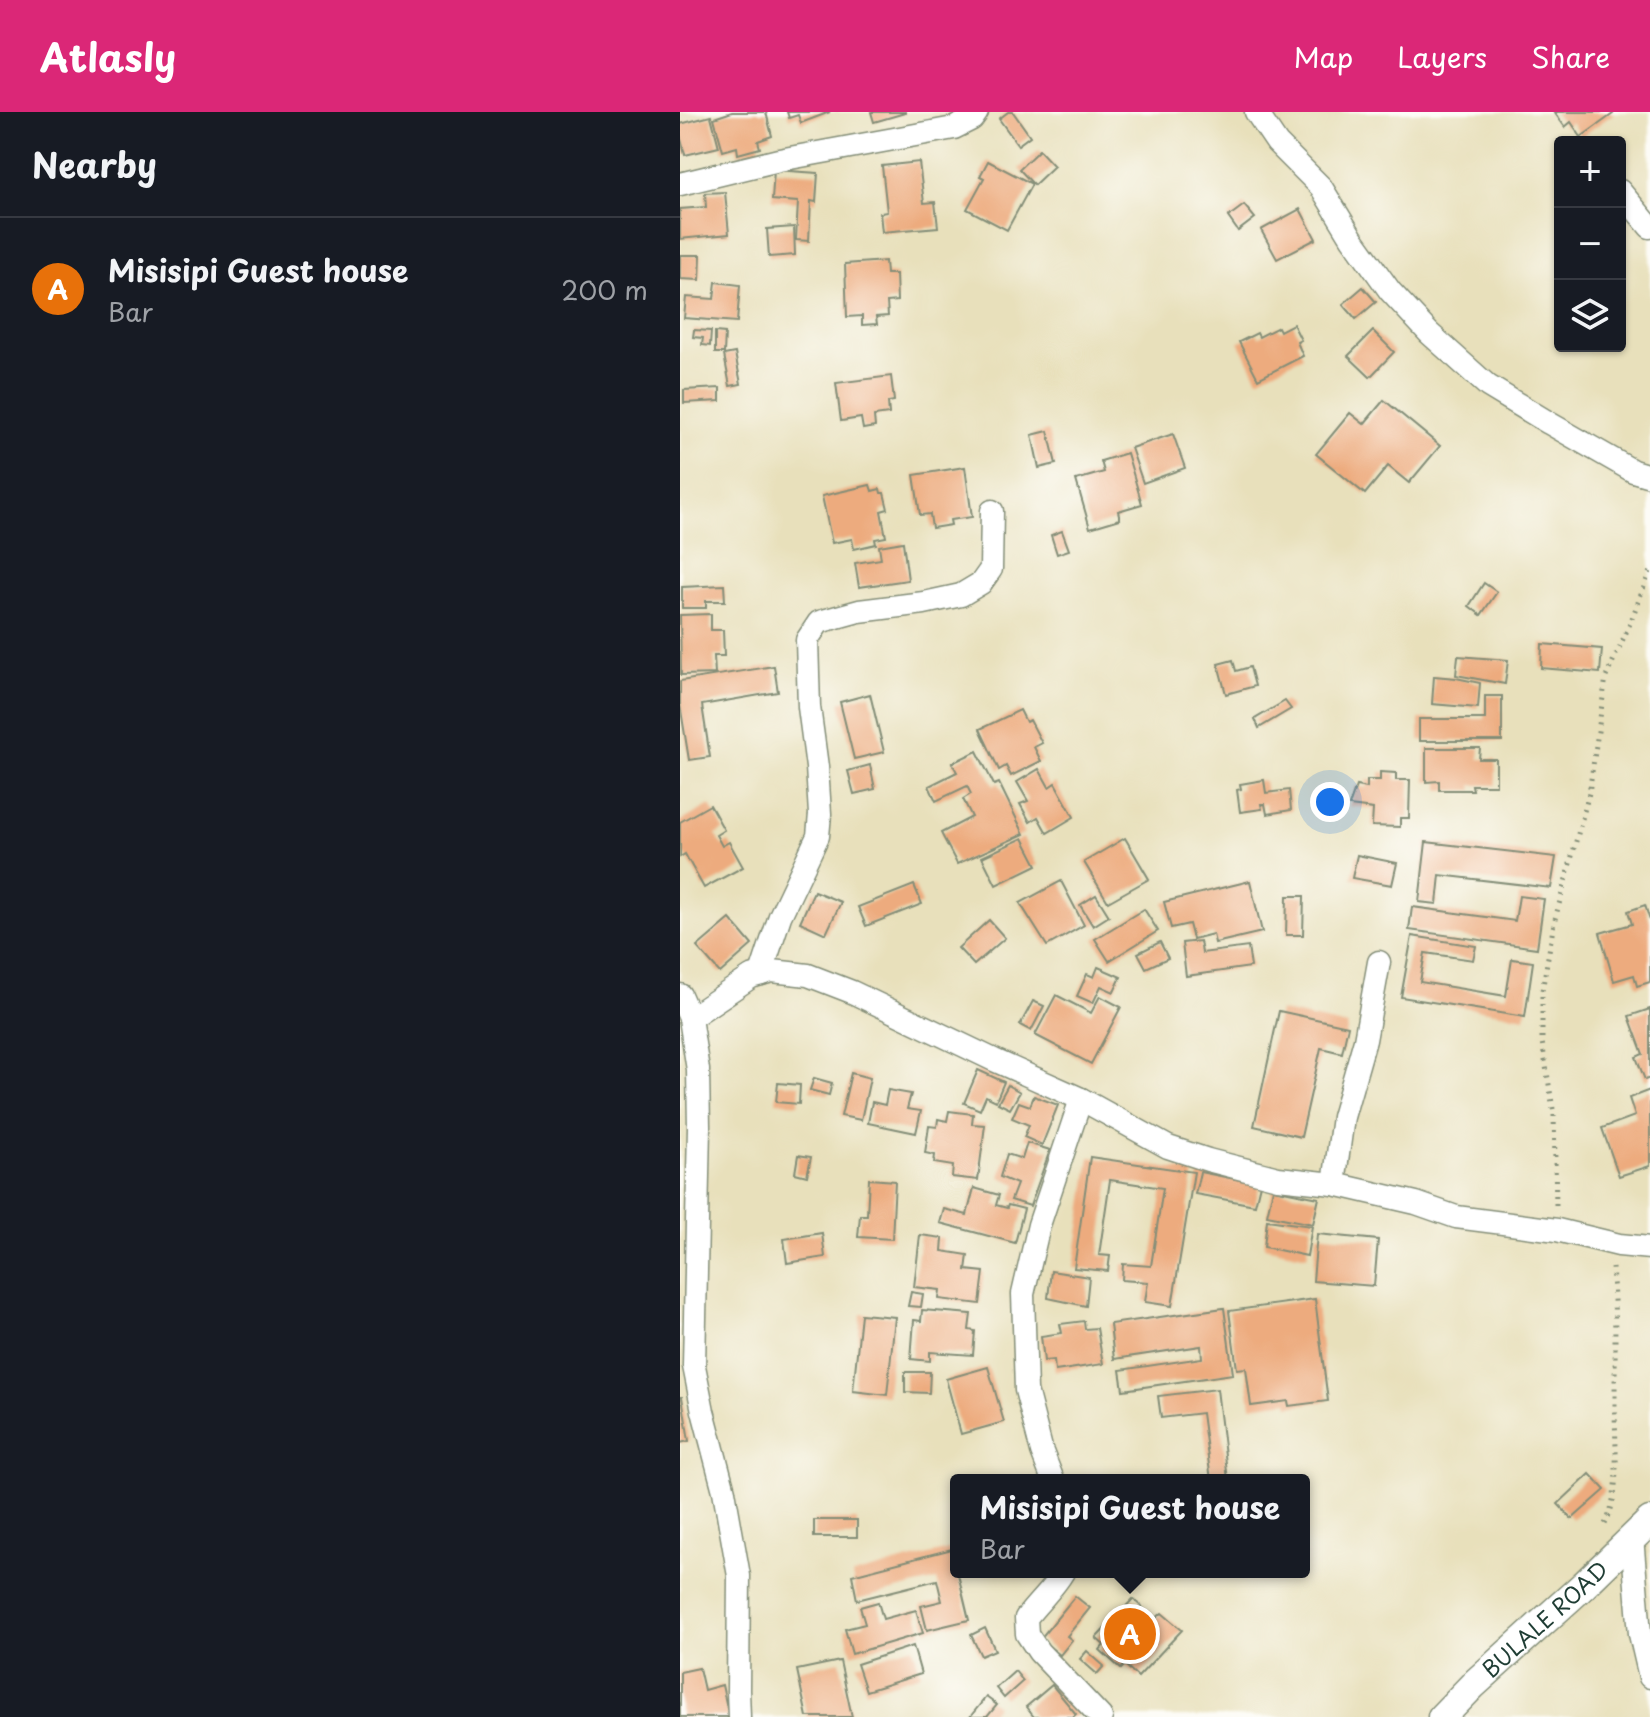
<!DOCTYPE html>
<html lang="en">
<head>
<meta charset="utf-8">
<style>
  body { margin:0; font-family:"Playpen Sans",sans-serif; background:#242831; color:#f1f3f6 }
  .controls { position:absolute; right:24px; top:24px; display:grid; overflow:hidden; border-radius:8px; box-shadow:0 2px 6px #0004 }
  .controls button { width:72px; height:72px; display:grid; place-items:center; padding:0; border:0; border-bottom:2px solid #363941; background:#171b24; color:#f1f3f6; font:40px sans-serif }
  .you { position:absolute; left:650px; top:690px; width:28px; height:28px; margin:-20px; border:6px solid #fff; border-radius:50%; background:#1a73e8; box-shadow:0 0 0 12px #1a73e833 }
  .badge { display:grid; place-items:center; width:52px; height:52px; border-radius:50%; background:#db2777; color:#fff; font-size:26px; font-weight:700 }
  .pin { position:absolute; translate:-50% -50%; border:4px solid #fff; box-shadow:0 2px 8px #0006 }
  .popup { position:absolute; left:270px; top:1362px; width:360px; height:104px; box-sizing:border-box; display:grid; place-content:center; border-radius:8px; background:#171b24; filter:drop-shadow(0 2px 6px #0005); font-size:26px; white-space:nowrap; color:#9ea1a6 }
  .popup b { font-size:30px; color:#f1f3f6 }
  .popup::after { content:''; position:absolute; left:50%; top:100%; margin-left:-16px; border:16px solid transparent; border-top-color:#171b24 }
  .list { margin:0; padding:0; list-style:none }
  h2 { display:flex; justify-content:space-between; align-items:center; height:104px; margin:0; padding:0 32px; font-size:34px }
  h2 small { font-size:26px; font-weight:400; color:#9ea1a6 }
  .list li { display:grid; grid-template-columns:52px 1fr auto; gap:24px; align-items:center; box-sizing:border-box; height:144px; padding:0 32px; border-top:2px solid #363941 }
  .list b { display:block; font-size:30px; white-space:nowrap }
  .list p { margin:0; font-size:26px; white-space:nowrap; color:#9ea1a6 }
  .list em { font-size:26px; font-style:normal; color:#9ea1a6 }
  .icon { flex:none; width:44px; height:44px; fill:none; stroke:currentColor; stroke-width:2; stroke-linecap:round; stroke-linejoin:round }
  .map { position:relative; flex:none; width:970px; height:1605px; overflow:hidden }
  header { display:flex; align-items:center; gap:48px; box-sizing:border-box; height:112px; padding:0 40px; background:#db2777; color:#fff }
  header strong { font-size:38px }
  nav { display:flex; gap:44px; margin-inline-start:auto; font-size:28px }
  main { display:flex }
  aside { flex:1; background:#171b24 }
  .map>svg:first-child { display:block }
  .building { fill:#edab7e }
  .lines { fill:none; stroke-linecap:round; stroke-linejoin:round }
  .minor-casing { stroke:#848e78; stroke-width:25 }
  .tertiary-casing { stroke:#848e78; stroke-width:31 }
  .path { stroke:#848e78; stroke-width:5; stroke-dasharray:2 6; stroke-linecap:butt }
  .minor { stroke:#fff; stroke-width:22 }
  .tertiary { stroke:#fff; stroke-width:28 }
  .labels { text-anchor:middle; stroke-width:7; stroke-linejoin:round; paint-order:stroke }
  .street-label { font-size:22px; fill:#1f3d34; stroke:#fdfcf7 }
</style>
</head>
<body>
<header>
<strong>Atlasly</strong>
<nav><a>Map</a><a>Layers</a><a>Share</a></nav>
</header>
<main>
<aside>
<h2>Nearby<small></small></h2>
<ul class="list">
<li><span class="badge" style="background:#e8710a">A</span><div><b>Misisipi Guest house</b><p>Bar</p></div><em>200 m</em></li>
</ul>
</aside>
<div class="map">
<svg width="970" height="1605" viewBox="0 0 970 1605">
  <rect width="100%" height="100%" fill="#fdfcf7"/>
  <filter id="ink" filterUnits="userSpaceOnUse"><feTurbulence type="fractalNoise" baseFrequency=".0125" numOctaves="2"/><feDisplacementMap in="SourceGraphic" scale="16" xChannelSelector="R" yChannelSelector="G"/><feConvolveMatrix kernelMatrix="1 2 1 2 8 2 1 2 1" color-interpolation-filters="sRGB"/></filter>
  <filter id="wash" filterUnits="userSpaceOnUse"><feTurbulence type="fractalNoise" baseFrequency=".006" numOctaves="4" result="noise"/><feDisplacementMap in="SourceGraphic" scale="32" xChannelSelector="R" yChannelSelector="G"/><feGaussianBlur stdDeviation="1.8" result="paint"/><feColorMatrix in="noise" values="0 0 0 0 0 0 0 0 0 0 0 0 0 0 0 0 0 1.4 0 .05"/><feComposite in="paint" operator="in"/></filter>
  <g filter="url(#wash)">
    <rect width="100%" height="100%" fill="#e8e0bb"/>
    <g id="blocks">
      <!-- building -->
      <g class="building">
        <polygon points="52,0 86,0 92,24 78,29 80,36 58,42 57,35 43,39 34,6"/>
        <polygon points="107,0 150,0 121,11 118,3 109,6"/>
        <polygon points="191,0 225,0 225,1 194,10"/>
        <polygon points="328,0 333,0 350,24 338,33 319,7"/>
        <polygon points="874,0 932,0 933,2 901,25 891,10 885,15"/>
        <polygon points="31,4 39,35 5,43 0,23 0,12"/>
        <polygon points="359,38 374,54 354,73 339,57"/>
        <polygon points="308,49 352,72 327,118 287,97 304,66 300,64"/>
        <polygon points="239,50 244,91 255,90 258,115 202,120 200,101 207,100 202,54"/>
        <polygon points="94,58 138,61 136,90 131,89 129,129 116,128 118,90 92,88"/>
        <polygon points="45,80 49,122 0,127 0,97 26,95 25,81"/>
        <polygon points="564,93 575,106 558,119 548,105"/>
        <polygon points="620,97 636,127 597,147 581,118"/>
        <polygon points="114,115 115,143 89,145 87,117"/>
        <polygon points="0,143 21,143 20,168 0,167"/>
        <polygon points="205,149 206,162 216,162 217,189 207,190 208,204 196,205 197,212 182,213 182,204 167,205 165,152"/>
        <polygon points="36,170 60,173 57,210 4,206 6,185 34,187"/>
        <polygon points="683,175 696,190 676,207 663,192"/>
        <polygon points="613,212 621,228 617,230 623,244 578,267 559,230 577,221 579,225 598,215 600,219"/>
        <polygon points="14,218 31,219 30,234 22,233 23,226 13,225"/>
        <polygon points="693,219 714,240 690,265 668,244"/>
        <polygon points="35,220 45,221 44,241 35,241"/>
        <polygon points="55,241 61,272 50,274 44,243"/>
        <polygon points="211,264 214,289 208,290 209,302 194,304 195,315 183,317 181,306 161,309 156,271"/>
        <polygon points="40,276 40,289 4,291 4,278"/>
        <polygon points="704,288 760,334 729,371 708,354 685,382 636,342 670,301 684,312"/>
        <polygon points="368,319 376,352 359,356 352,323"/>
        <polygon points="493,322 505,356 463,371 451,336"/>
        <polygon points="447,341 462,392 438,399 440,407 410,416 396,368 424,360 421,349"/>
        <polygon points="285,355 292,405 270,408 271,413 252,416 250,402 240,403 234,363"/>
        <polygon points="190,373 192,379 200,377 201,381 204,381 208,397 201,399 206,425 195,427 196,432 174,437 172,427 152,431 142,384"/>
        <polygon points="382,419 389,438 377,442 371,423"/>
        <polygon points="223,430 228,468 179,475 175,451 201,447 199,434"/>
        <polygon points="804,471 817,480 801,503 789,494"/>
        <polygon points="44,473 45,489 26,489 26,496 2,496 2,475"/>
        <polygon points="31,502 31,518 43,518 44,544 34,544 35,562 1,563 0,503"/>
        <polygon points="862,532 922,537 920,561 861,556"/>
        <polygon points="778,544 828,548 825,572 776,563"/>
        <polygon points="553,548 556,559 570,555 575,574 546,582 538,552"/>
        <polygon points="94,554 98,580 22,593 30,645 9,648 0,592 0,569"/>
        <polygon points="754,564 776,566 800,571 798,596 752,592"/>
        <polygon points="190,582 204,640 174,647 160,590"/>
        <polygon points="805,584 822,584 822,629 739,629 739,607 805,607"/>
        <polygon points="605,589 611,597 579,616 575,607"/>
        <polygon points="340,598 346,610 350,608 362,631 354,635 361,649 331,664 326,654 319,658 300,617"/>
        <polygon points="746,636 800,636 799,647 816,647 816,673 792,673 793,678 759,678 759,669 746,670"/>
        <polygon points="297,639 314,673 319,671 344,722 277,752 261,721 292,705 283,687 291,682 287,674 256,689 249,674 277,660 272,651"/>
        <polygon points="190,653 195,677 174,682 168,659"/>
        <polygon points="359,657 369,675 375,671 394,705 367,721 358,705 350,710 340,692 348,689 337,670"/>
        <polygon points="700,660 716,661 716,668 730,668 729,706 720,706 720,715 692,714 693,697 669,694 676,674 687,676 687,668 700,668"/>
        <polygon points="584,668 586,681 609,678 611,698 587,702 585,692 581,692 582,697 560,700 557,678 561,677 560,672"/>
        <polygon points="30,693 44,718 36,723 42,734 49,730 63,755 24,776 5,742 0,745 0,710"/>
        <polygon points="343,726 357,753 316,773 302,745"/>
        <polygon points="445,726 469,767 428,790 404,750"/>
        <polygon points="746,730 876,745 871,776 760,763 757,792 739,790"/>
        <polygon points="677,743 717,751 712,773 672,766"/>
        <polygon points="381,769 404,813 367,834 340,791"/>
        <polygon points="570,769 582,820 535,831 533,822 513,827 509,812 491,816 484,790"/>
        <polygon points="234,773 242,792 186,814 178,795"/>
        <polygon points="134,779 161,790 146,822 120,810"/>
        <polygon points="416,783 429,804 413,814 400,793"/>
        <polygon points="607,784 624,784 623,823 606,823"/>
        <polygon points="839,784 864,787 857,836 729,818 732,795 835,809"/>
        <polygon points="965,793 970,809 970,870 957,874 954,863 934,869 920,821 952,812 948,799"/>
        <polygon points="464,797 478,819 429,849 415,827"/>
        <polygon points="50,807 72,833 40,861 17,835"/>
        <polygon points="309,808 325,826 294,853 278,836"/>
        <polygon points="732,824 796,834 793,848 745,841 740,870 826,884 832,847 853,850 845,905 721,885"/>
        <polygon points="520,829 522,841 568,835 571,855 506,864 502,831"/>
        <polygon points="480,830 488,846 466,856 458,841"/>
        <polygon points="418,855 441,865 434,880 421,874 413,891 397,884 407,862 414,865"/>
        <polygon points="376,883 411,901 420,884 441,895 411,952 355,923"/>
        <polygon points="353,889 364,894 351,919 340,913"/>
        <polygon points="970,897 970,966 965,968 956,945 963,942 949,904"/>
        <polygon points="599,899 668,914 662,941 641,936 621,1025 574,1014"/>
        <polygon points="298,958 324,970 316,989 306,984 300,998 284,991"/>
        <polygon points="171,961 190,966 181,1008 161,1004"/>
        <polygon points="134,966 152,971 149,983 130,978"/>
        <polygon points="98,971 120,973 119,992 96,990"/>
        <polygon points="328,973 340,980 330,997 318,991"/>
        <polygon points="208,978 231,982 227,997 241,999 236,1021 188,1011 192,990 205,993"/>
        <polygon points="970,978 970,1054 939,1064 922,1016 955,1004 949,986"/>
        <polygon points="354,984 378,993 362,1033 344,1025 349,1013 332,1006 339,990 350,994"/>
        <polygon points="269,999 293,1002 292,1012 305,1013 298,1068 272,1065 273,1054 254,1051 255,1043 245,1041 249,1014 257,1015 258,1007 267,1009"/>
        <polygon points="347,1031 370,1038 350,1094 331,1088 337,1072 320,1065 327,1042 342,1047"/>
        <polygon points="118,1043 131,1045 127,1064 115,1061"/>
        <polygon points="410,1045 514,1060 492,1194 465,1190 468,1170 442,1168 443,1152 471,1154 483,1076 430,1068 419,1143 430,1144 428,1159 394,1156"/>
        <polygon points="520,1060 580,1072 575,1093 515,1082"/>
        <polygon points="189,1067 215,1069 212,1127 178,1125 180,1103 187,1103"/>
        <polygon points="294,1076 319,1083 316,1093 327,1096 328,1093 344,1097 335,1131 260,1111 264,1097 287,1103"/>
        <polygon points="593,1077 639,1086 633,1112 587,1103"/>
        <polygon points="587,1108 632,1114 627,1144 584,1135"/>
        <polygon points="142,1121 145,1145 107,1151 104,1127"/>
        <polygon points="637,1122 698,1128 694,1174 633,1169"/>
        <polygon points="240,1123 263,1126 262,1139 288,1143 286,1158 304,1160 300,1192 259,1187 260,1178 234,1175"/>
        <polygon points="371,1159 409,1165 406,1194 368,1186"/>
        <polygon points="231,1180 243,1182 241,1195 228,1194"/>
        <polygon points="635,1187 648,1289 609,1294 608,1289 571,1294 566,1256 557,1257 549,1199"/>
        <polygon points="544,1196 553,1262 443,1278 440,1258 522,1246 521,1234 434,1247 430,1212"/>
        <polygon points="242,1198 291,1202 289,1218 295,1219 293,1243 250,1240 250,1249 231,1247 234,1208 241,1209"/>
        <polygon points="181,1202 215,1205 207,1283 173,1279"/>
        <polygon points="404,1209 405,1217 417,1216 423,1252 375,1259 374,1248 364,1249 361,1224 382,1221 380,1212"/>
        <polygon points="308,1255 324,1310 281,1322 266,1267"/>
        <polygon points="225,1260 250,1260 249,1281 225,1280"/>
        <polygon points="537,1277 548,1368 531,1368 522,1301 481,1306 478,1284"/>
        <polygon points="0,1285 2,1285 9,1329 0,1331"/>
        <polygon points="910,1362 925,1378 892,1407 878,1392"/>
        <rect x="134" y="1408" width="43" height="17"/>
        <polygon points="272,1437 289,1508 247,1518 241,1494 262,1489 257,1468 177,1488 172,1463"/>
        <polygon points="395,1484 410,1496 387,1524 392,1528 380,1543 360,1527"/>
        <polygon points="453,1487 475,1507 482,1501 502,1518 458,1565 445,1553 441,1557 420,1538 424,1533 416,1526"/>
        <polygon points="198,1490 203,1507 236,1498 243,1521 172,1542 165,1517 185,1512 180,1495"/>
        <polygon points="305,1516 315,1538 301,1544 291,1523"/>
        <polygon points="233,1534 241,1562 186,1579 177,1552"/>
        <polygon points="407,1539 424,1554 417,1562 400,1547"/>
        <polygon points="160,1549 172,1605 127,1605 117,1558"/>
        <polygon points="19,1556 24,1578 42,1573 49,1605 0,1605 0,1560"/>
        <polygon points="335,1559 343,1569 324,1586 316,1576"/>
        <polygon points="372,1573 396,1602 393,1605 354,1605 346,1595"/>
        <polygon points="306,1585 317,1593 307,1605 290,1605"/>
      </g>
    </g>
  </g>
  <g filter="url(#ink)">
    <use href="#blocks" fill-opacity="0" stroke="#848e78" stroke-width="2"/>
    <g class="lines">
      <!-- minor casing -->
      <g class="minor-casing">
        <g id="minor">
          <polyline points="576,0 597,31 641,75 672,126 710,179 749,221 808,274 869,311 953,359 970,364"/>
          <polyline points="0,72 99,48 274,16 292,7 297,0"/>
          <polyline points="940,79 970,115"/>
          <polyline points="81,862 100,804 138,724 140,702 137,655 129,595 127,528 139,510 179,499 244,491 281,483 301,471 311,457 312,399"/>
          <polyline points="0,883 10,906 18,958 19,1015 14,1254 23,1299 44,1379 59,1464 58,1578 59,1605"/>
          <polyline points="10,906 71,865 92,859 128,863 172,880 314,948 401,987 488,1035 528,1048 598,1066 654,1072 736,1091 776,1105 877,1118 939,1133 970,1136"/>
          <polyline points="654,1072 663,1005 685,928 699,850"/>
          <polyline points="373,1368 362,1340 346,1278 343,1182 359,1113 401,987"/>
          <polyline points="952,1425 960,1522 970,1565"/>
          <path d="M383,1460C373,1477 358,1490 346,1506L347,1522L359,1540L421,1605"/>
        </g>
      </g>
      <!-- tertiary casing -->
      <g class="tertiary-casing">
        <g id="tertiary">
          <path id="s1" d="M762,1605L793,1573L904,1473L970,1409"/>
        </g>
      </g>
      <!-- path -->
      <g class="path">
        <polyline points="876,1093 874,1003 862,930 862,879 874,811 909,681 926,565 949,514 970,459"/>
        <path d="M925,1412C941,1383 935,1330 935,1297C935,1250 936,1202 932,1156"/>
      </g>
      <!-- minor -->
      <use href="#minor" class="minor"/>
      <!-- tertiary -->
      <use href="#tertiary" class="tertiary"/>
    </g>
  </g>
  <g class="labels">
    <!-- street labels -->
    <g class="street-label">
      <text dy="8" stroke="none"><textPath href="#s1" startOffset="142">BULALE ROAD</textPath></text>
    </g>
  </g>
</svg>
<div class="controls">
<button>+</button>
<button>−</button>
<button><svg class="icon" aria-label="layers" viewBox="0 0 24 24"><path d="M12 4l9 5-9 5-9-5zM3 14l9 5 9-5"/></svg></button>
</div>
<div class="you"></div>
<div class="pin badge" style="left:450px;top:1522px;background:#e8710a">A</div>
<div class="popup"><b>Misisipi Guest house</b>Bar</div>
</div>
</main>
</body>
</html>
